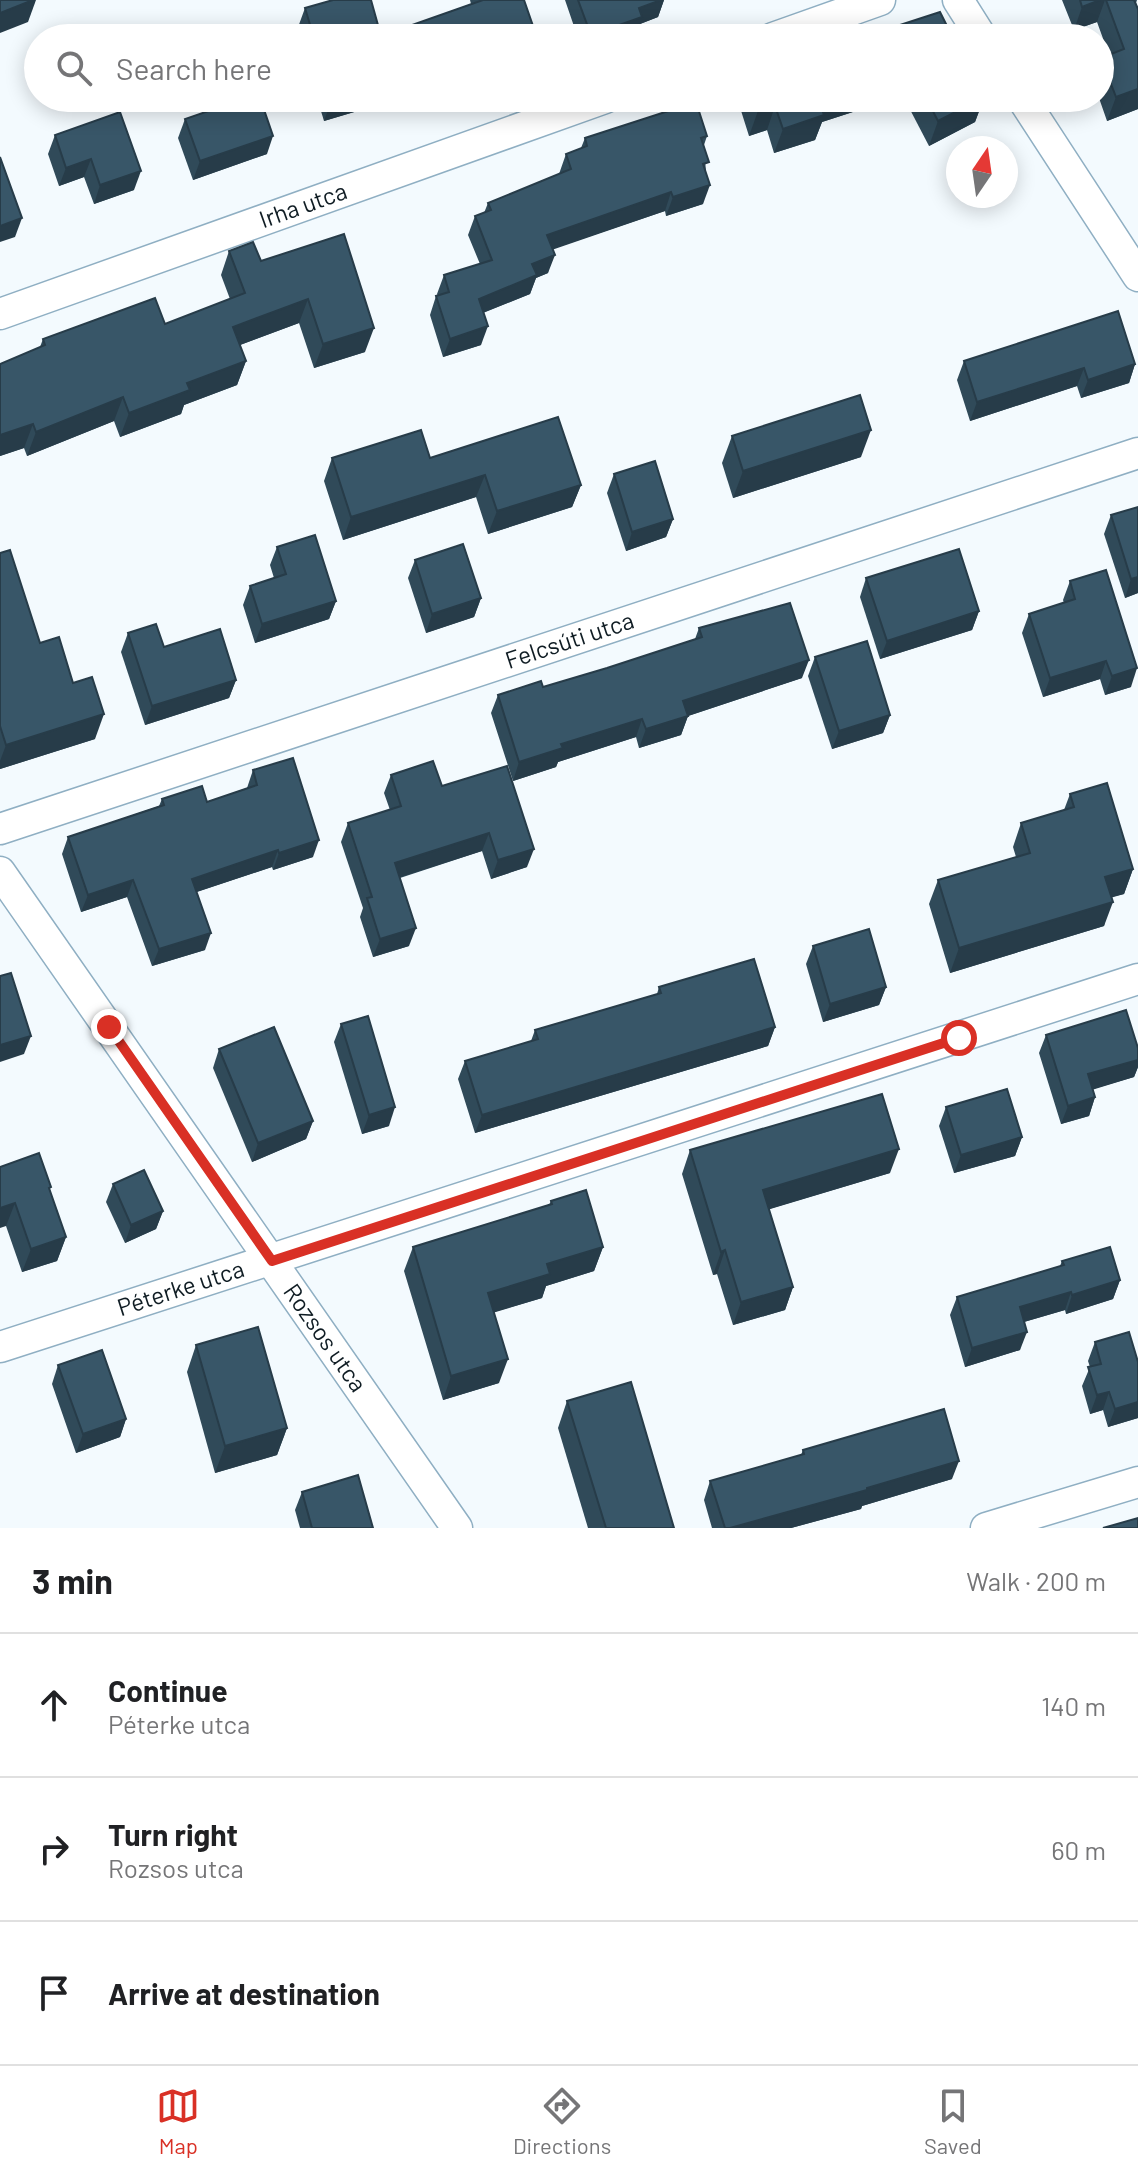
<!DOCTYPE html>
<html lang="en">
<head>
<meta charset="utf-8">
<style>
  body { margin:0; font-family:Barlow,sans-serif; background:#f2f2f2; color:#202124 }
  .compass { position:absolute; left:946px; top:136px; width:72px; height:72px; border-radius:50%; background:#fff; box-shadow:0 4px 20px #0003; rotate:13deg }
  .stop { position:absolute; width:24px; height:24px; margin:-18px; border:6px solid #d93025; border-radius:50%; background:#fff }
  .stop.end { background:#d93025; border-color:#fff; box-shadow:0 2px 8px #0008 }
  .list { margin:0; padding:0; list-style:none }
  h2 { display:flex; justify-content:space-between; align-items:center; height:104px; margin:0; padding:0 32px; font-size:34px }
  h2 small { font-size:26px; font-weight:400; color:#757577 }
  .list li { display:grid; grid-template-columns:52px 1fr auto; gap:24px; align-items:center; box-sizing:border-box; height:144px; padding:0 32px; border-top:2px solid #e0e0e0 }
  .list b { display:block; font-size:30px; white-space:nowrap }
  .list p { margin:0; font-size:26px; white-space:nowrap; color:#757577 }
  .list em { font-size:26px; font-style:normal; color:#757577 }
  .icon { flex:none; width:44px; height:44px; fill:none; stroke:currentColor; stroke-width:2; stroke-linecap:round; stroke-linejoin:round }
  .map { position:relative; flex:none; width:1138px; height:1528px; overflow:hidden }
  .search { position:absolute; background:#fff; box-shadow:0 4px 20px #0003; left:24px; right:24px; top:24px; height:88px; display:flex; align-items:center; gap:20px; box-sizing:border-box; padding:0 28px; border-radius:44px; color:#757577; font-size:30px }
  .sheet { height:536px; background:#fff }
  nav { display:flex; justify-content:space-around; align-items:center; box-sizing:border-box; height:112px; border-top:2px solid #e0e0e0; background:#fff; font-size:22px; color:#757577 }
  nav a { display:grid; justify-items:center; gap:4px }
  nav .on { color:#d93025 }
  .map>svg:first-child { display:block }
  .lines { fill:none; stroke-linecap:round; stroke-linejoin:round }
  .street-casing { stroke:#8fafc3; stroke-width:33 }
  .street { stroke:#fff; stroke-width:30 }
  .wall { fill:#304a59 }
  .shaded-wall { fill:#273c49 }
  .building { fill:#385668; stroke:#273c49; stroke-width:2 }
  .route { stroke:#d93025; stroke-width:10 }
  .labels { text-anchor:middle; stroke-width:8; stroke-linejoin:round; paint-order:stroke }
  .street-label { font-size:24px; fill:#0f1c23; stroke:#fff }
</style>
</head>
<body>
<div class="map">
<svg width="1138" height="1528" viewBox="0 0 1138 1528">
  <rect width="100%" height="100%" fill="#f3fafe"/>
  <g class="lines">
    <!-- street casing -->
    <g class="street-casing">
      <g id="street">
        <polyline points="958,0 982,38"/>
        <polyline points="773,38 880,0"/>
        <polyline points="1022,98 1138,276"/>
        <path id="s1" d="M0,314L605,98"/>
        <path id="s2" d="M0,829L1138,453"/>
        <path id="s3" d="M0,872L457,1528"/>
        <path id="s4" d="M0,1347L1138,979"/>
        <polyline points="986,1528 1138,1482"/>
      </g>
    </g>
    <!-- street -->
    <use href="#street" class="street"/>
  </g>
  <!-- wall -->
  <g class="wall">
    <polygon points="470,0 524,0 531,38 299,38 297,30 305,8 381,36 471,4"/>
    <polygon points="565,0 664,0 658,17 640,24 635,35 627,38 578,38"/>
    <polygon points="1062,0 1137,0 1136,3 1138,9 1138,109 1107,121 1099,98 1100,98 1100,60 1101,58 1109,55 1097,22 1074,30"/>
    <polygon points="317,98 401,98 324,121"/>
    <polygon points="737,98 896,98 822,122 815,140 774,153 767,130 749,136"/>
    <polygon points="904,98 984,98 975,122 929,146"/>
    <polygon points="120,112 134,190 94,204 84,177 59,186 48,154 55,135"/>
    <polygon points="185,119 267,154 193,180 178,138"/>
    <polygon points="707,136 704,145 706,172 703,204 666,216 665,211 552,249 548,273 536,278 530,294 483,313 481,345 443,357 430,315 436,296 438,296 437,294 444,275 480,264 468,235 475,216 484,213 488,203 559,174 566,154 581,148 585,138"/>
    <polygon points="344,234 365,352 314,368 299,323 240,345 246,361 237,385 184,405 181,414 120,437 114,421 27,456 24,448 0,456 0,364 40,347 43,339 165,324 230,299 221,275 229,251 261,261"/>
    <polygon points="964,361 1135,364 1129,383 1081,398 1077,386 970,421 957,380"/>
    <polygon points="732,436 861,457 733,498 722,463"/>
    <polygon points="332,458 430,458 581,485 572,507 488,534 476,497 343,540 324,481"/>
    <polygon points="614,474 673,519 666,537 626,551 607,493"/>
    <polygon points="1138,507 1138,593 1125,598 1104,534 1111,515"/>
    <polygon points="277,547 336,601 329,619 255,643 243,605 250,586 274,578 270,565"/>
    <polygon points="0,553 40,643 73,683 95,739 0,769"/>
    <polygon points="415,560 481,598 474,617 426,633 408,578"/>
    <polygon points="866,578 979,611 972,630 880,659 860,597"/>
    <polygon points="1070,581 1131,687 1105,695 1100,679 1043,697 1022,633 1029,614 1064,603 1063,600"/>
    <polygon points="699,628 802,678 688,716 681,735 639,748 636,737 558,762 556,767 513,781 491,713 498,695 543,687 607,668 695,639"/>
    <polygon points="128,633 164,647 236,680 229,698 145,725 121,652"/>
    <polygon points="815,657 890,715 883,733 832,749 808,676"/>
    <polygon points="253,770 313,857 273,870 272,867 196,892 205,950 152,966 127,897 81,912 62,854 68,837 159,806 162,799 207,802 247,788"/>
    <polygon points="391,775 442,786 527,867 491,879 482,851 400,878 409,946 373,957 360,917 363,908 341,842 348,823 390,810 384,793"/>
    <polygon points="1070,794 1133,869 1124,894 1111,897 1104,926 950,973 929,904 938,880 1016,857 1013,847 1021,823 1064,810"/>
    <polygon points="813,946 886,987 879,1005 823,1022 806,964"/>
    <polygon points="659,987 775,1027 768,1046 475,1133 458,1079 465,1061 531,1041 535,1030 657,994"/>
    <polygon points="341,1024 389,1126 362,1134 334,1042"/>
    <polygon points="1046,1035 1138,1048 1138,1067 1134,1077 1093,1089 1095,1097 1089,1116 1061,1124 1039,1053"/>
    <polygon points="219,1049 313,1121 306,1139 252,1162 213,1068"/>
    <polygon points="946,1107 1022,1137 1015,1156 954,1173 939,1126"/>
    <polygon points="690,1150 890,1173 769,1209 793,1287 785,1310 733,1325 717,1274 713,1275 682,1174"/>
    <polygon points="0,1167 50,1191 66,1237 57,1261 22,1272 6,1226"/>
    <polygon points="113,1184 163,1211 156,1229 125,1243 106,1202"/>
    <polygon points="551,1201 603,1247 594,1271 546,1286 542,1298 494,1312 499,1383 443,1400 404,1271 413,1247 549,1205"/>
    <polygon points="1062,1261 1120,1280 1113,1299 1066,1314 1065,1310 1024,1322 1020,1350 965,1367 950,1315 957,1297 1060,1266"/>
    <polygon points="1095,1342 1138,1362 1138,1418 1108,1427 1103,1410 1090,1414 1082,1386 1090,1367 1088,1361"/>
    <polygon points="196,1345 287,1428 277,1455 215,1473 187,1372"/>
    <polygon points="58,1365 126,1419 120,1437 76,1453 52,1384"/>
    <polygon points="567,1401 674,1528 588,1528 558,1428"/>
    <polygon points="803,1450 952,1479 862,1506 861,1509 791,1528 712,1528 704,1500 710,1481 801,1455"/>
    <polygon points="302,1492 373,1528 300,1528 295,1510"/>
  </g>
  <!-- shaded-wall -->
  <g class="shaded-wall">
    <polygon points="33,0 36,0 28,22 0,33 0,13"/>
    <polygon points="661,0 664,0 658,17 640,24 635,35 627,38 589,38 591,35 639,8"/>
    <polygon points="1100,0 1105,0 1097,22 1074,30 1082,7"/>
    <polygon points="534,29 531,38 508,38"/>
    <polygon points="1138,89 1138,109 1107,121 1116,97"/>
    <polygon points="334,98 401,98 324,121 332,99"/>
    <polygon points="419,98 433,98 417,103"/>
    <polygon points="829,98 896,98 822,122 815,140 774,153 783,129 819,101"/>
    <polygon points="984,98 975,122 929,146 938,121"/>
    <polygon points="775,106 767,130 749,136 758,111"/>
    <polygon points="273,136 267,154 193,180 200,161"/>
    <polygon points="91,159 84,177 59,186 66,168"/>
    <polygon points="141,171 134,190 94,204 100,185"/>
    <polygon points="710,185 703,204 666,216 673,197"/>
    <polygon points="671,192 665,211 540,254 547,235"/>
    <polygon points="22,218 15,237 0,242 0,226"/>
    <polygon points="555,255 548,273 536,278 530,294 472,317 479,299 532,264"/>
    <polygon points="308,299 299,323 224,351 233,327"/>
    <polygon points="488,326 481,345 443,357 450,339"/>
    <polygon points="374,328 365,352 314,368 323,344"/>
    <polygon points="246,361 237,385 184,405 181,414 120,437 129,413 187,383"/>
    <polygon points="1135,364 1129,383 1081,398 1088,380"/>
    <polygon points="1084,368 1077,386 970,421 977,402"/>
    <polygon points="123,397 114,421 27,456 36,432"/>
    <polygon points="33,424 24,448 0,456 0,435"/>
    <polygon points="871,430 861,457 733,498 743,471"/>
    <polygon points="485,475 476,497 343,540 351,517"/>
    <polygon points="581,485 572,507 488,534 497,511"/>
    <polygon points="673,519 666,537 626,551 632,532"/>
    <polygon points="1138,577 1138,593 1125,598 1131,579"/>
    <polygon points="481,598 474,617 426,633 432,614"/>
    <polygon points="336,601 329,619 255,643 262,624"/>
    <polygon points="979,611 972,630 880,659 887,641"/>
    <polygon points="809,660 802,678 682,718 688,716 681,735 639,748 646,729 683,701"/>
    <polygon points="1106,661 1100,679 1043,697 1050,678"/>
    <polygon points="1137,668 1131,687 1105,695 1112,676"/>
    <polygon points="236,680 229,698 145,725 152,706"/>
    <polygon points="104,714 95,739 0,769 0,761 6,745"/>
    <polygon points="890,715 883,733 832,749 839,731"/>
    <polygon points="642,719 636,737 558,762 556,767 513,781 519,762 561,744"/>
    <polygon points="489,833 482,851 388,881 395,863"/>
    <polygon points="319,840 313,857 273,870 279,853"/>
    <polygon points="534,849 527,867 491,879 498,860"/>
    <polygon points="278,850 272,867 185,896 192,879"/>
    <polygon points="1133,869 1124,894 1096,902 1105,877"/>
    <polygon points="133,880 127,897 81,912 88,895"/>
    <polygon points="1113,902 1104,926 950,973 959,948"/>
    <polygon points="416,928 409,946 373,957 380,939"/>
    <polygon points="211,933 205,950 152,966 159,949"/>
    <polygon points="886,987 879,1005 823,1022 830,1004"/>
    <polygon points="775,1027 768,1046 475,1133 482,1115"/>
    <polygon points="31,1036 24,1054 0,1062 0,1045"/>
    <polygon points="1138,1060 1138,1067 1134,1077 1082,1093 1088,1074"/>
    <polygon points="1095,1097 1089,1116 1061,1124 1068,1106"/>
    <polygon points="395,1107 389,1126 362,1134 369,1115"/>
    <polygon points="313,1121 306,1139 252,1162 258,1143"/>
    <polygon points="1022,1137 1015,1156 954,1173 961,1155"/>
    <polygon points="899,1149 890,1173 754,1214 763,1190"/>
    <polygon points="15,1203 6,1226 0,1228 0,1208"/>
    <polygon points="163,1211 156,1229 125,1243 131,1225"/>
    <polygon points="66,1237 57,1261 22,1272 31,1249"/>
    <polygon points="603,1247 594,1271 546,1286 542,1298 479,1317 488,1293 547,1264"/>
    <polygon points="725,1250 717,1274 713,1275 721,1252"/>
    <polygon points="1120,1280 1113,1299 1066,1314 1072,1295"/>
    <polygon points="793,1287 785,1310 733,1325 741,1302"/>
    <polygon points="1071,1292 1065,1310 1013,1325 1020,1307"/>
    <polygon points="1027,1332 1020,1350 965,1367 972,1348"/>
    <polygon points="508,1359 499,1383 443,1400 451,1376"/>
    <polygon points="1109,1392 1103,1410 1090,1414 1097,1395"/>
    <polygon points="1138,1402 1138,1418 1108,1427 1115,1409"/>
    <polygon points="126,1419 120,1437 76,1453 83,1434"/>
    <polygon points="287,1428 277,1455 215,1473 225,1446"/>
    <polygon points="959,1461 952,1479 862,1506 861,1509 791,1528 730,1528"/>
  </g>
  <!-- building -->
  <g class="building">
    <polygon points="0,0 33,0 0,13"/>
    <polygon points="333,0 371,0 381,36 483,0 524,0 534,29 508,38 314,38 305,8"/>
    <polygon points="578,0 661,0 639,8 642,17 591,35"/>
    <polygon points="1080,0 1100,0 1082,7"/>
    <polygon points="1106,0 1134,0 1138,9 1138,89 1116,97 1101,58 1124,49"/>
    <polygon points="940,12 953,38 860,38"/>
    <polygon points="246,98 260,98 273,136 200,161 185,119"/>
    <polygon points="753,98 829,98 819,101 824,115 783,129 775,106 758,111"/>
    <polygon points="926,98 983,98 938,121"/>
    <polygon points="696,102 707,136 701,138 709,162 703,164 710,185 673,197 671,192 547,235 555,255 532,264 537,275 479,299 488,326 450,339 436,296 449,292 444,275 492,260 475,216 491,210 488,203 571,169 566,154 587,146 585,138"/>
    <polygon points="120,112 141,171 100,185 91,159 66,168 55,135"/>
    <polygon points="0,157 22,218 0,226"/>
    <polygon points="344,234 374,328 323,344 308,299 233,327 246,361 187,383 190,390 129,413 123,397 36,432 33,424 0,435 0,364 45,345 43,339 155,298 165,324 245,293 229,251 253,242 261,261"/>
    <polygon points="1118,311 1135,364 1088,380 1084,368 977,402 964,361"/>
    <polygon points="860,395 871,430 743,471 732,436"/>
    <polygon points="558,417 581,485 497,511 485,475 351,517 332,458 421,430 430,458"/>
    <polygon points="655,461 673,519 632,532 614,474"/>
    <polygon points="1138,507 1138,577 1131,579 1111,515"/>
    <polygon points="315,535 336,601 262,624 250,586 286,574 277,547"/>
    <polygon points="463,544 481,598 432,614 415,560"/>
    <polygon points="959,549 979,611 887,641 866,578"/>
    <polygon points="10,550 40,643 59,637 73,683 92,677 104,714 6,745 0,726 0,553"/>
    <polygon points="1106,570 1137,668 1112,676 1106,661 1050,678 1029,614 1075,599 1070,581"/>
    <polygon points="790,603 809,660 683,701 688,716 646,729 642,719 561,744 563,748 519,762 498,695 541,681 543,687 607,668 702,637 699,628"/>
    <polygon points="156,624 164,647 220,629 236,680 152,706 128,633"/>
    <polygon points="867,641 890,715 839,731 815,657"/>
    <polygon points="293,758 319,840 279,853 278,850 192,879 211,933 159,949 133,880 88,895 68,837 164,805 162,799 202,786 207,802 257,785 253,770"/>
    <polygon points="433,761 442,786 507,766 534,849 498,860 489,833 395,863 416,928 380,939 367,898 372,897 348,823 401,806 391,775"/>
    <polygon points="1107,783 1133,869 1105,877 1113,902 959,948 938,880 1030,853 1021,823 1074,807 1070,794"/>
    <polygon points="869,929 886,987 830,1004 813,946"/>
    <polygon points="754,959 775,1027 482,1115 465,1061 538,1039 535,1030 661,993 659,987"/>
    <polygon points="11,973 31,1036 0,1045 0,976"/>
    <polygon points="1126,1010 1138,1048 1138,1060 1088,1074 1095,1097 1068,1106 1046,1035"/>
    <polygon points="368,1016 395,1107 369,1115 341,1024"/>
    <polygon points="274,1027 313,1121 258,1143 219,1049"/>
    <polygon points="1007,1089 1022,1137 961,1155 946,1107"/>
    <polygon points="882,1094 899,1149 763,1190 793,1287 741,1302 725,1250 721,1252 690,1150"/>
    <polygon points="39,1153 51,1187 49,1188 66,1237 31,1249 15,1203 0,1208 0,1167"/>
    <polygon points="144,1170 163,1211 131,1225 113,1184"/>
    <polygon points="586,1190 603,1247 547,1264 550,1274 488,1293 508,1359 451,1376 413,1247 552,1204 551,1201"/>
    <polygon points="1110,1247 1120,1280 1072,1295 1071,1292 1020,1307 1027,1332 972,1348 957,1297 1064,1265 1062,1261"/>
    <polygon points="258,1327 287,1428 225,1446 196,1345"/>
    <polygon points="1129,1332 1138,1362 1138,1402 1115,1409 1109,1392 1097,1395 1088,1367 1101,1364 1095,1342"/>
    <polygon points="102,1350 126,1419 83,1434 58,1365"/>
    <polygon points="631,1382 674,1528 606,1528 567,1401"/>
    <polygon points="944,1409 959,1461 867,1488 867,1490 730,1528 725,1528 710,1481 804,1454 803,1450"/>
    <polygon points="358,1475 373,1528 312,1528 302,1492"/>
    <polygon points="1138,1518 1138,1528 1103,1528"/>
  </g>
  <g class="lines">
    <!-- route -->
    <polyline class="route" points="109,1027 272,1261 959,1038"/>
  </g>
  <g class="labels">
    <!-- street labels -->
    <g class="street-label">
      <text dy="8" stroke="none"><textPath href="#s1" startOffset="322">Irha utca</textPath></text>
      <text dy="8" stroke="none"><textPath href="#s2" startOffset="600">Felcsúti utca</textPath></text>
      <text dy="8" stroke="none"><textPath href="#s4" startOffset="190">Péterke utca</textPath></text>
      <text dy="8" stroke="none"><textPath href="#s3" startOffset="568">Rozsos utca</textPath></text>
    </g>
  </g>
</svg>
<svg class="compass" viewBox="-18 -18 36 36"><path d="M0-13l5 13h-10z" fill="#e53935"/><path d="M0 13l5-13h-10z" fill="#757577"/></svg>
<div class="stop" style="left:959px;top:1038px"></div>
<div class="stop end" style="left:109px;top:1027px"></div>
<div class="search"><svg class="icon" aria-label="search" viewBox="0 0 24 24"><circle cx="10" cy="10" r="6"/><path d="M15 15l6 6"/></svg>Search here</div>
</div>
<section class="sheet">
<h2>3 min<small>Walk · 200 m</small></h2>
<ul class="list">
<li><svg class="icon" aria-label="ahead" viewBox="0 0 24 24"><path d="M12 20V5M6 11l6-6 6 6"/></svg><div><b>Continue</b><p>Péterke utca</p></div><em>140 m</em></li>
<li><svg class="icon" aria-label="right" viewBox="0 0 24 24"><path d="M7 20v-9h11M14 6l5 5-5 5"/></svg><div><b>Turn right</b><p>Rozsos utca</p></div><em>60 m</em></li>
<li><svg class="icon" aria-label="arrive" viewBox="0 0 24 24"><path d="M6 21V4h12l-3 4 3 4H6"/></svg><div><b>Arrive at destination</b></div></li>
</ul>
</section>
<nav>
<a class="on"><svg class="icon" aria-label="map" viewBox="0 0 24 24"><path d="M3 6l6-2 6 2 6-2v14l-6 2-6-2-6 2zM9 4v14M15 6v14"/></svg>Map</a>
<a><svg class="icon" aria-label="directions" viewBox="0 0 24 24"><path d="M12 3l9 9-9 9-9-9zM9 14v-3h6M13 9l2 2-2 2"/></svg>Directions</a>
<a><svg class="icon" aria-label="saved" viewBox="0 0 24 24"><path d="M7 4h10v16l-5-4-5 4z"/></svg>Saved</a>
</nav>
</body>
</html>
